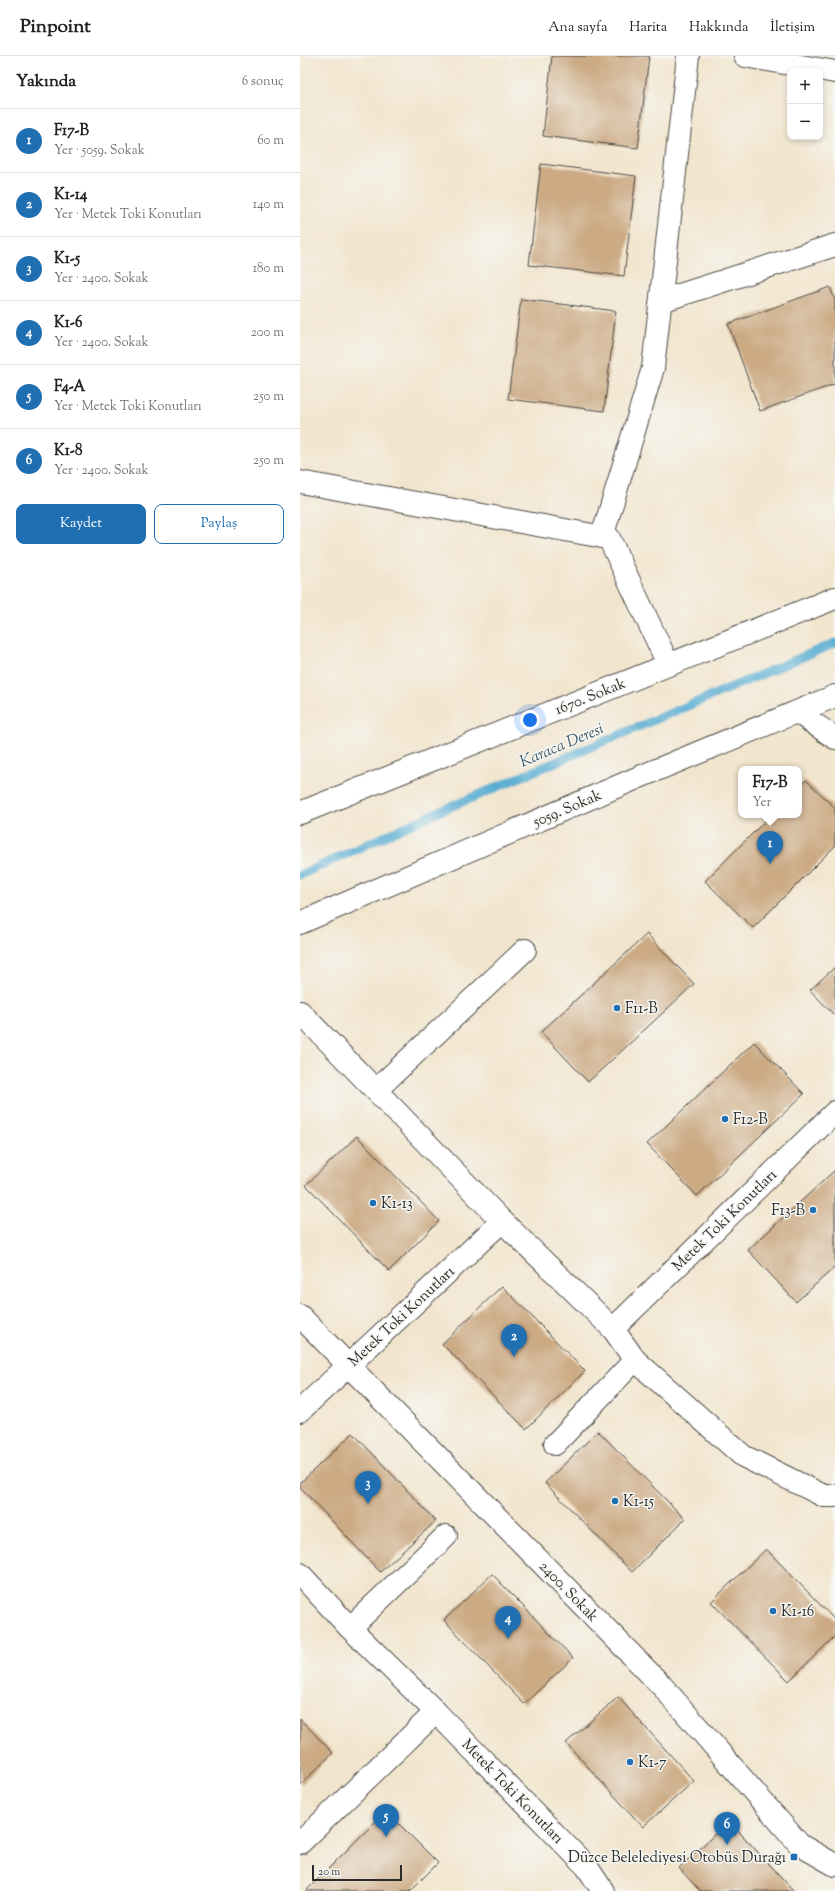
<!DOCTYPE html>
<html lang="tr">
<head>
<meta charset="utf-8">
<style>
  body { margin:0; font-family:"Sorts Mill Goudy",serif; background:#f6f6f6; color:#202124 }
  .controls { position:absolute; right:12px; top:12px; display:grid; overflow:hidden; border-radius:8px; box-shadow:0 2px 6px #0003 }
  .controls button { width:36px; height:36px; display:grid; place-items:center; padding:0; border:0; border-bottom:1px solid #e0e0e0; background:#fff; color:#202124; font:20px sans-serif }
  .scale { position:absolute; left:12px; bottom:10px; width:90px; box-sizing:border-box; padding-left:4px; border:2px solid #2b2b2b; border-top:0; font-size:11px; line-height:14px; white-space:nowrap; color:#2b2b2b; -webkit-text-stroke:3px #f6f6f2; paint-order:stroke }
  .you { position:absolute; left:230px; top:664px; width:14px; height:14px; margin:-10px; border:3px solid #fff; border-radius:50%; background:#1a73e8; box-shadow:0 0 0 6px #1a73e833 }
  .badge { display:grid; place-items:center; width:26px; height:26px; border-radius:50%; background:#1f6fb2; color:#fff; font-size:13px; font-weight:700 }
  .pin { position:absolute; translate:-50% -33px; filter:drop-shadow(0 1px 2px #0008) }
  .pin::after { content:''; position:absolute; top:21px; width:14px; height:12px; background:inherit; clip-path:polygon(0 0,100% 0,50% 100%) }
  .popup { position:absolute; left:438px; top:710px; width:64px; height:52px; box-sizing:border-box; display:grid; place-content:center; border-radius:8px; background:#fff; filter:drop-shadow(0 1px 3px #0005); font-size:13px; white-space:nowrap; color:#757577 }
  .popup b { font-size:15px; color:#202124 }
  .popup::after { content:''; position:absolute; left:50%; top:100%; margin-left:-8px; border:8px solid transparent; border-top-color:#fff }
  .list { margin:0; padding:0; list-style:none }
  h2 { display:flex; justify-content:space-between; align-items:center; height:52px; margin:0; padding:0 16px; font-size:17px }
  h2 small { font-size:13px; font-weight:400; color:#757577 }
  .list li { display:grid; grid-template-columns:26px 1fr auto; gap:12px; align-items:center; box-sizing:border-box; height:64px; padding:0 16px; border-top:1px solid #e0e0e0 }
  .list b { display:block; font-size:15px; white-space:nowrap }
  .list p { margin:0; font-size:13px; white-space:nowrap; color:#757577 }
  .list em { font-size:13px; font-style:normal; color:#757577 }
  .actions { display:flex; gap:8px; padding:12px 16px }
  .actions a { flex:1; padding:9px 0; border:1px solid #1f6fb2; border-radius:8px; text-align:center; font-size:14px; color:#1f6fb2 }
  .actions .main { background:#1f6fb2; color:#fff }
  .map { position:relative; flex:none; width:535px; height:1835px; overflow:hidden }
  header { display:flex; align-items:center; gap:24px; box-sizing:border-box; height:56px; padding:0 20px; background:#fff; border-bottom:1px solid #e0e0e0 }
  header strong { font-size:19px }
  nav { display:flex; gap:22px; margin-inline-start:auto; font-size:14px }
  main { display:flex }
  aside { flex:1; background:#fff }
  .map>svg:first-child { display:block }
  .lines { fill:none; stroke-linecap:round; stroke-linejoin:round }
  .stream { stroke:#53abd0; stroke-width:9 }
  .building { fill:#ccaa84 }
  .street-casing { stroke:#494743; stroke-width:24 }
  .secondary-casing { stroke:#494743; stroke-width:24 }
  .street { stroke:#fff; stroke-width:22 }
  .secondary { stroke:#fff; stroke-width:22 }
  .poi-dot { fill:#1f6fb2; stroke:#f6f6f2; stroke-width:1.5 }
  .labels { text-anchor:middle; stroke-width:3; stroke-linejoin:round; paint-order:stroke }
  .street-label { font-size:15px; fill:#2b2b2b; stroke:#f6f6f2 }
  .poi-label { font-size:15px; fill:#2b2b2b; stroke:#f6f6f2; text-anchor:start }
  .water-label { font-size:16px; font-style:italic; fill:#395865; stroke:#f6f6f2 }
</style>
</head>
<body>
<header>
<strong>Pinpoint</strong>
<nav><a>Ana sayfa</a><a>Harita</a><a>Hakkında</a><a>İletişim</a></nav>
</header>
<main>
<aside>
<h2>Yakında<small>6 sonuç</small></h2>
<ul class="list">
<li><span class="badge">1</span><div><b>F17-B</b><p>Yer · 5059. Sokak</p></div><em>60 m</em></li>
<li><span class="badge">2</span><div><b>K1-14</b><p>Yer · Metek Toki Konutları</p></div><em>140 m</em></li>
<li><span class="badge">3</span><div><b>K1-5</b><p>Yer · 2400. Sokak</p></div><em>180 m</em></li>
<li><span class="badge">4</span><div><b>K1-6</b><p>Yer · 2400. Sokak</p></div><em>200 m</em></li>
<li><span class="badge">5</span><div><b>F4-A</b><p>Yer · Metek Toki Konutları</p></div><em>250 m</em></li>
<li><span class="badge">6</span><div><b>K1-8</b><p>Yer · 2400. Sokak</p></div><em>250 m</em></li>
</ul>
<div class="actions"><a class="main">Kaydet</a><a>Paylaş</a></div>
</aside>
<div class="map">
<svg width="535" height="1835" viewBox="0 0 535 1835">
  <rect width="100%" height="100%" fill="#f6f6f2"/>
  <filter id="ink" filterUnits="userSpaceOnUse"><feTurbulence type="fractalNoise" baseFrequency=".025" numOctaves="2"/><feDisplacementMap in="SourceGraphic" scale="8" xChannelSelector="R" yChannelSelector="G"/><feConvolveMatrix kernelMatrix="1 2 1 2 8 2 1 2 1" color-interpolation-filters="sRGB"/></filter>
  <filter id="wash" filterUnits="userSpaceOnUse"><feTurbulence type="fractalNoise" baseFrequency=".012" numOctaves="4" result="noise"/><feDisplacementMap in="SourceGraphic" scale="16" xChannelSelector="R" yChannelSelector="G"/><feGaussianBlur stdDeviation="0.9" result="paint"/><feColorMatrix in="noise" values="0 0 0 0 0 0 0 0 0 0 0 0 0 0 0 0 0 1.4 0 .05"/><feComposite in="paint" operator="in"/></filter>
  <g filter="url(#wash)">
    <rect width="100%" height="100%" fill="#f2e5ce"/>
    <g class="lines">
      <!-- stream -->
      <polyline class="stream" points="0,819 136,757 535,587"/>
    </g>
    <g id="blocks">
      <!-- building -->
      <g class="building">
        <polygon points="252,0 349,0 338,92 243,80"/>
        <polygon points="241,108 336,120 324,220 229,209"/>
        <polygon points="530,231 535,244 535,328 460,355 428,268"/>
        <polygon points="221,243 316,255 304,355 208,343"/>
        <polygon points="506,724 535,752 535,790 453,872 405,825 471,759 499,759 499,731"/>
        <polygon points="347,878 394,928 288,1026 241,976"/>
        <polygon points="535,911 535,960 510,934"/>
        <polygon points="454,986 504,1038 397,1140 347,1088"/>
        <polygon points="57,1080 139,1165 89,1215 6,1129"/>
        <polygon points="535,1114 535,1211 496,1246 448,1194"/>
        <polygon points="202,1230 285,1315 226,1373 142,1288"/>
        <polygon points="298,1375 385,1463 332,1516 245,1427"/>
        <polygon points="53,1377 136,1465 80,1516 0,1431 0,1427"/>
        <polygon points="466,1493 535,1564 535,1580 489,1625 411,1546"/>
        <polygon points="192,1518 273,1602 224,1648 144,1564"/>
        <polygon points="318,1641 394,1725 343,1771 266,1687"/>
        <polygon points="0,1663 33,1697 0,1729"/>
        <polygon points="86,1755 138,1807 110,1835 6,1835"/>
        <polygon points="429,1765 494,1835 400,1835 379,1812"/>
      </g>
    </g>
  </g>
  <g filter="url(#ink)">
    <use href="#blocks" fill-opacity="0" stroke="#494743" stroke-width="1"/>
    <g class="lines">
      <!-- street casing -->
      <g class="street-casing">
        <g id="street">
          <polyline points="445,0 535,16"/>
          <polyline points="361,245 535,189"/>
          <polyline points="0,426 309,482 368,608"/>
          <polyline points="302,481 353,312 388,0"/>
          <polyline points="497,656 535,682"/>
          <polyline points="0,757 535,542"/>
          <polyline points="0,867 337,722 535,640"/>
          <polyline points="0,956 202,1165 313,1273 335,1304 443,1400 524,1440 535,1440"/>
          <polyline points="76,1034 225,894"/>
          <polyline points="313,1273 535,1056"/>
          <polyline points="0,1355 202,1165"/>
          <polyline points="255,1388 335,1304"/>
          <polyline points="0,1518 50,1572 136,1656 287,1811 303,1835"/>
          <polyline points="50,1572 146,1480"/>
          <polyline points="0,1787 136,1656"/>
        </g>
      </g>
      <!-- secondary casing -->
      <g class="secondary-casing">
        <polyline id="secondary" points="0,1260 362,1630 500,1789 535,1809"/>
      </g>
      <!-- street -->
      <use href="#street" class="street"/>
      <!-- secondary -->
      <use href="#secondary" class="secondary"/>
    </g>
  </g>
  <!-- markers -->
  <g class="poi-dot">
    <circle cx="317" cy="952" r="4"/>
    <circle cx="425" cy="1063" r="4"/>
    <circle cx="73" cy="1147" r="4"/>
    <circle cx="513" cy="1154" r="4"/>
    <circle cx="315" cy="1445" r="4"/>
    <circle cx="473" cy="1555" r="4"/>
    <circle cx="330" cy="1706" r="4"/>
    <rect x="490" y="1797" width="8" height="8" rx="2"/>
  </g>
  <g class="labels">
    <!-- street labels -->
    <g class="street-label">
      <text transform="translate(290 640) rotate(-22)" y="5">1670. Sokak</text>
      <text transform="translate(267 752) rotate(-23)" y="5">5059. Sokak</text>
      <text transform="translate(424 1164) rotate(-44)" y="5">Metek Toki Konutları</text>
      <text transform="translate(101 1260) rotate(-43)" y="5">Metek Toki Konutları</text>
      <text transform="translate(269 1535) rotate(46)" y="5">2400. Sokak</text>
      <text transform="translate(213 1735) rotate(46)" y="5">Metek Toki Konutları</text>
    </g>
    <!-- poi labels -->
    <g class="poi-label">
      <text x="325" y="957">F11-B</text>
      <text x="433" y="1068">F12-B</text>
      <text x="81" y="1152">K1-13</text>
      <text x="505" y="1159" text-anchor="end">F13-B</text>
      <text x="323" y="1450">K1-15</text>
      <text x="481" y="1560">K1-16</text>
      <text x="338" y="1711">K1-7</text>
      <text x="486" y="1806" text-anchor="end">Düzce Belelediyesi Otobüs Durağı</text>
    </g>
    <!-- water labels -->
    <g class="water-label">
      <text transform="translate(261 688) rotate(-23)" y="6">Karaca Deresi</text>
    </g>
  </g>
</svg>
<div class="controls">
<button>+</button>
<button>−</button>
</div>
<div class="scale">20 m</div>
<div class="you"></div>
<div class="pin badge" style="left:470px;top:808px">1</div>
<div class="popup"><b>F17-B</b>Yer</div>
<div class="pin badge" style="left:214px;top:1301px">2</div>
<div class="pin badge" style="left:68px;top:1448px">3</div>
<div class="pin badge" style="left:208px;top:1583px">4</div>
<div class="pin badge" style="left:86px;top:1781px">5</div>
<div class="pin badge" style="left:427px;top:1789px">6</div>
</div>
</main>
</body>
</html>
